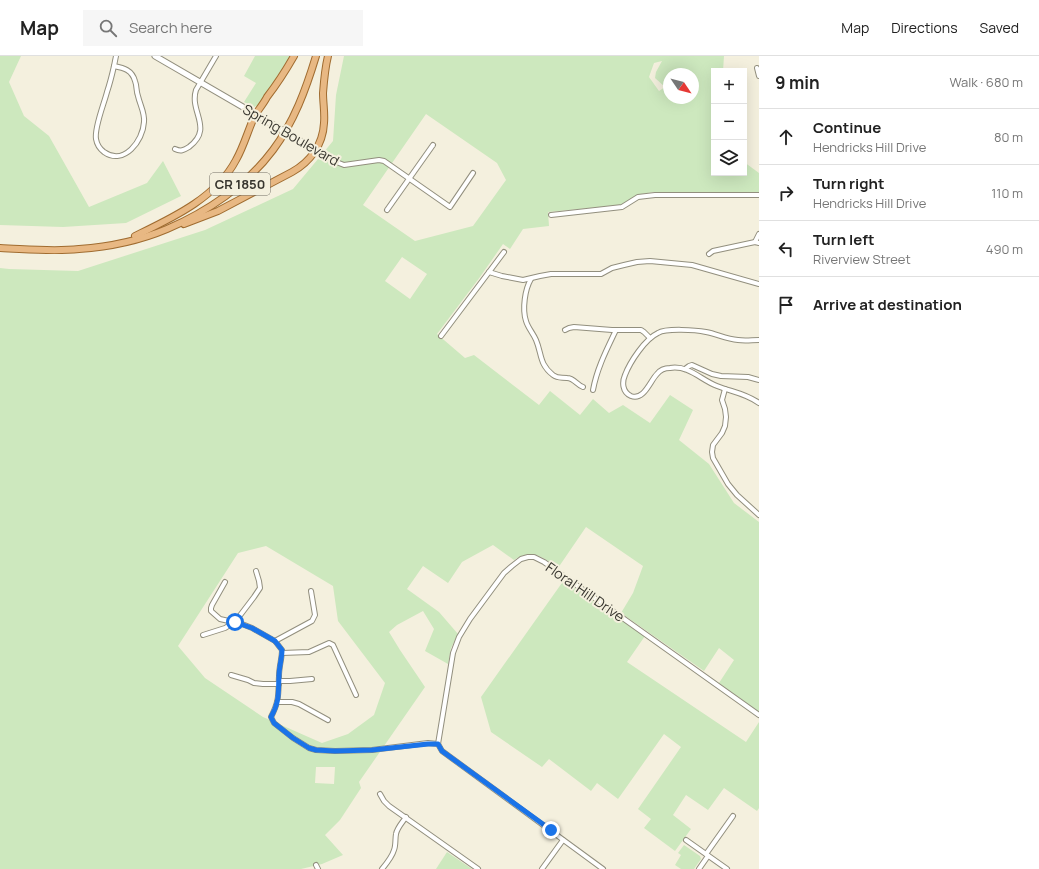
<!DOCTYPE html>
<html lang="en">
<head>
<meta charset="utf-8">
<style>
  body { margin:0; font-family:Manrope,sans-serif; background:#f6f6f6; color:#222 }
  .controls { position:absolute; right:12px; top:12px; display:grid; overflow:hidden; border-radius:0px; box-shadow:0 4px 16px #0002 }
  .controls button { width:36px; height:36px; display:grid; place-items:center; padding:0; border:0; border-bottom:1px solid #e0e0e0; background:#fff; color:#222; font:20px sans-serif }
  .compass { position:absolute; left:663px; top:12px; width:36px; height:36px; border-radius:50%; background:#fff; box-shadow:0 4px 16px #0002; rotate:125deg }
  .stop { position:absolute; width:12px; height:12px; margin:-9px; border:3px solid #1a73e8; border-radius:50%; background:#fff }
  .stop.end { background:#1a73e8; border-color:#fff; box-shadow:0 1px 4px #0008 }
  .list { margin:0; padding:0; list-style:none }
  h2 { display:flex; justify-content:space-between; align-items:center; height:52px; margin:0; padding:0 16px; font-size:17px }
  h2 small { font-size:13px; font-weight:400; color:#767676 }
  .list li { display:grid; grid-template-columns:26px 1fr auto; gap:12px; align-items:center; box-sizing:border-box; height:56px; padding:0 16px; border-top:1px solid #e0e0e0 }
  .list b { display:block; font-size:15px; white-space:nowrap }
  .list p { margin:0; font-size:13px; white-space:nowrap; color:#767676 }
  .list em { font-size:13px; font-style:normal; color:#767676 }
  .icon { flex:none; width:22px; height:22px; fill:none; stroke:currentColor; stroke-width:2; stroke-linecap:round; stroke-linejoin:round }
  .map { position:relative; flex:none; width:759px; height:813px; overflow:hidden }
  header { display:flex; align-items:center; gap:24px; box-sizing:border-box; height:56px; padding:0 20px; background:#fff; border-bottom:1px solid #e0e0e0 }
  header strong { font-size:19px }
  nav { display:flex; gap:22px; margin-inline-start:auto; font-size:14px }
  .search { width:280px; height:36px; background:#f6f6f6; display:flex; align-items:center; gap:10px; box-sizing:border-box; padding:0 14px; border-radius:0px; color:#767676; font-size:15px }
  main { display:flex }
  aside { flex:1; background:#fff }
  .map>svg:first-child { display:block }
  .green { fill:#cde8be; fill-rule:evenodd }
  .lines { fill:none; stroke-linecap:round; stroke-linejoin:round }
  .minor-casing { stroke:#928f7e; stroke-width:6 }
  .tertiary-casing { stroke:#928f7e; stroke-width:7 }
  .primary-casing { stroke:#a06c30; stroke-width:8 }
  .minor { stroke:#fff; stroke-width:4 }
  .tertiary { stroke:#fff; stroke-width:5 }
  .primary { stroke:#e8b883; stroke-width:6 }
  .tertiary-bridge-casing { stroke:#928f7e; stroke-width:7; stroke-linecap:butt }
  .tertiary-bridge { stroke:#fff; stroke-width:5 }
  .route { stroke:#1a73e8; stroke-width:5 }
  .labels { text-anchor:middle; stroke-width:4; stroke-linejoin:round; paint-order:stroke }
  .shield { fill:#f4f0de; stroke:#706d63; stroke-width:1 }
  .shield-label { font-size:13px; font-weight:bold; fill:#37352e }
  .street-label { font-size:14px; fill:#37352e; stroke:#f4f0de }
</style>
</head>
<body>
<header>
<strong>Map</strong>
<div class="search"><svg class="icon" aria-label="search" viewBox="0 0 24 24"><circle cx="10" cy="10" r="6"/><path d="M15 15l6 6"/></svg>Search here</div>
<nav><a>Map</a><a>Directions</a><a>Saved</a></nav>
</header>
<main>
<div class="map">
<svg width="759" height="813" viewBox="0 0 759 813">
  <rect width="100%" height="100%" fill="#f4f0de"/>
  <!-- green -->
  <g class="green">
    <polygon points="0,0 21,0 9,26 24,60 49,80 89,151 147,127 163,105 181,140 126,167 63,171 0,169"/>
    <polygon points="255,0 290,0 259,49 254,51 244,46 256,27 244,20"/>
    <path d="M344,0H724L723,15H714V117H744V106L759,117V136H653L642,138L622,149L548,156L549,170L523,173L510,193L503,188L480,221L437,278L465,302L474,299L539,349L550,335L580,359L593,343L609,357L623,349L650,367L670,339L693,354L679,384L709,408L734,447L759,466V656L719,627L734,604L719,592L704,615L621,557L633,537L643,510L586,471L558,512C542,501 533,492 514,504L493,489L462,506L448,527L423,510L407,533L439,556L458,578L451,592L448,608L425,595L434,573L423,555L397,569L389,576L400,594L425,631L359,726L361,732L340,764L325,779L343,799L322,808L301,813H0V212L9,213L78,215L205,174L293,133L333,85L336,39ZM662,5L656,16L655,22L665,31L659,35L649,21L654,7ZM669,18H693V42H669ZM426,58L497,107L506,124L473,170L415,185L363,149ZM402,201L427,218L410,243L385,225ZM266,490L333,530L338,565L385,627L374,659L348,678L322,687L263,661L205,622L178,590L238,497ZM316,711H335L334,728L315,727Z"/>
    <polygon points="564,524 645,580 627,606 746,686 759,666 759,752 757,755 724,732 708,754 686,739 673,759 691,773 675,795 644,772 651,763 638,753 681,691 664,678 618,743 597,727 591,735 549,703 542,711 491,676 481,641"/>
    <polygon points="684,789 700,800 701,803 694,813 681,813 675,809 681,799 678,797"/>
    <polygon points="447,796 472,813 436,813"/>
  </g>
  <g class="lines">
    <!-- minor casing -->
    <g class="minor-casing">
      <g id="minor">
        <path d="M114,10C124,12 132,14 135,25C137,30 136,35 138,40C140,49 145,57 144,66C143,85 124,110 104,96C100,93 97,89 96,83C94,72 104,48 107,36C110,27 112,19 114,10Z"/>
        <polyline points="114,10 116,0"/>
        <polyline points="757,12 759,20"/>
        <path d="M175,93C181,96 184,94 189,91C214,72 189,56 196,34L216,0"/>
        <polyline points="315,94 339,107 344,109 379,104 384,105 450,151 473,117"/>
        <polyline points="387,154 433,89"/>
        <polyline points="551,159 622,151 638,141 655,139 759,139"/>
        <polyline points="755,186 759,178"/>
        <polyline points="709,198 713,195 755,186 759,187"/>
        <polyline points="489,216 502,220 523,224 540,220 551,218 601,218 612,212 624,209 637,206 650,205 692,209 759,228"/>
        <path d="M531,223C525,233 522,253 526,265C528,272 533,277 536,284C542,298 539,308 553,319C558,323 562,321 567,322C574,322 577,329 583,331"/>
        <polyline points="565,274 569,272 574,271 612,274 641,274 644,276 650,282"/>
        <polyline points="441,280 504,196"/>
        <path d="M759,284C752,284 745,285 738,284C726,283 717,278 706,276C696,274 666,272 658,277C645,283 630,306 625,319C622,326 622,336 631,340C644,345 650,325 657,318C660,314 665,312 670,312C689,309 701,324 717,330C732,336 745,337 759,347"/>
        <polyline points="685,313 689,310 692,309 712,318 721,320 748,321 759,324"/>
        <polyline points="725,333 722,344 725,353 726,361 725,370 722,377 713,389 712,396 713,402 728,428 737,439 759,459"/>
        <path d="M593,334C597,312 607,293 616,274"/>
        <path d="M225,526L212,549L211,552V555L220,563L242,568L252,572L275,585L282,594C282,602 279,611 279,620C278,637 280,644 271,661L274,667L293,682L309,692L316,694L335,695L372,694L428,687L438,688L442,695L603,813"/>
        <polyline points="203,579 225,572 235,566 254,541 260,532 259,525 256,515"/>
        <polyline points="275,585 312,565 315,559 311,535"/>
        <polyline points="282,597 309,596 329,587 333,589 356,639"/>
        <polyline points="231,619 248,624 254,627 263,628 279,628"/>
        <polyline points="279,625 290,625 312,623"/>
        <polyline points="277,646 292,646 299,648 328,664"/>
        <polyline points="438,688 453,597 459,581 470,563 504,517 512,510 521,503 528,501 534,501 544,506 759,659"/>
        <polyline points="380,738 384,745 389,750 478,813"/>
        <polyline points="686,784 727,813"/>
        <polyline points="706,798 733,760"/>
        <polyline points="316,809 318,813"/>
        <path d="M382,813C387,807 392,801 394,794C396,789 395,783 396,778C397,772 402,767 406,761"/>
        <polyline points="542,813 563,784"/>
        <polyline points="699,813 708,800"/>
      </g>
    </g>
    <!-- tertiary casing -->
    <g class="tertiary-casing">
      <g id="tertiary">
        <polyline points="155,0 267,65"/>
        <polyline points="299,84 315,94"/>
      </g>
    </g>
    <!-- primary casing -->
    <g class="primary-casing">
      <g id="primary">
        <path d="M184,168L218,155L292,116C310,106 323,89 324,67C325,57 323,47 323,37C324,24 325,12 328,0"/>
        <path d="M135,180C172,162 216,142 236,104C244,90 248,74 255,59C259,53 264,47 267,41C277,28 286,14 294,0"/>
        <path d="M0,192C26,193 53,196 79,193C108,191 141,184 167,173C207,156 247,129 273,94C294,66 306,33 316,0"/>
      </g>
    </g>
    <!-- minor -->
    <use href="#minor" class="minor"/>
    <!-- tertiary -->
    <use href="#tertiary" class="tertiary"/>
    <!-- primary -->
    <use href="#primary" class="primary"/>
    <!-- tertiary-bridge casing -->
    <g class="tertiary-bridge-casing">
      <polyline id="tertiary-bridge" points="267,65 299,84"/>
    </g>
    <!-- tertiary-bridge -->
    <use href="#tertiary-bridge" class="tertiary-bridge"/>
  </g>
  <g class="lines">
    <!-- route -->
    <path class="route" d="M235,566L252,572L275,585L282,594C282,602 279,611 279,620C278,637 280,645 271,661L274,667L293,682L309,692L316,694L335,695L372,694L428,688H438L442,695L551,774"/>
  </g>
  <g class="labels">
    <!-- shield labels -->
    <rect class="shield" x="210" y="117" width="60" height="22" rx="3"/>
    <g class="shield-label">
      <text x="240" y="133">CR 1850</text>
    </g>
    <!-- street labels -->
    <g class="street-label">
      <text transform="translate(291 79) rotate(30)" y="5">Spring Boulevard</text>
      <text transform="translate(585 536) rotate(35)" y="5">Floral Hill Drive</text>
    </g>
  </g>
</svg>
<div class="controls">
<button>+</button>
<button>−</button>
<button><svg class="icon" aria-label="layers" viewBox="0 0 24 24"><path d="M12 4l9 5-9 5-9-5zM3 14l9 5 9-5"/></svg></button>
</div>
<svg class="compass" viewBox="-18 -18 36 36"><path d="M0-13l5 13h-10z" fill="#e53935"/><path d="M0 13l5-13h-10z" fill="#767676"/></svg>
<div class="stop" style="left:235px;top:566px"></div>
<div class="stop end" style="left:551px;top:774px"></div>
</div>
<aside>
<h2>9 min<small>Walk · 680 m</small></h2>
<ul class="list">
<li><svg class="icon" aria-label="ahead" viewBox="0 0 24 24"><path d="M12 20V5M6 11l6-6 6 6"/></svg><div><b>Continue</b><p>Hendricks Hill Drive</p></div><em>80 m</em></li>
<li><svg class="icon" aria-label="right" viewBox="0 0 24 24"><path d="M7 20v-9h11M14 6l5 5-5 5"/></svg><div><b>Turn right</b><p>Hendricks Hill Drive</p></div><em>110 m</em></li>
<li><svg class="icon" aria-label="left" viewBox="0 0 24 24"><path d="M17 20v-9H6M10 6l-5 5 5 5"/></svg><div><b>Turn left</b><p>Riverview Street</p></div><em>490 m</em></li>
<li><svg class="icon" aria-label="arrive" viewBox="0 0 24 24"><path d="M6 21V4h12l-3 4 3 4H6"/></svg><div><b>Arrive at destination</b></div></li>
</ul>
</aside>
</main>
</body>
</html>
